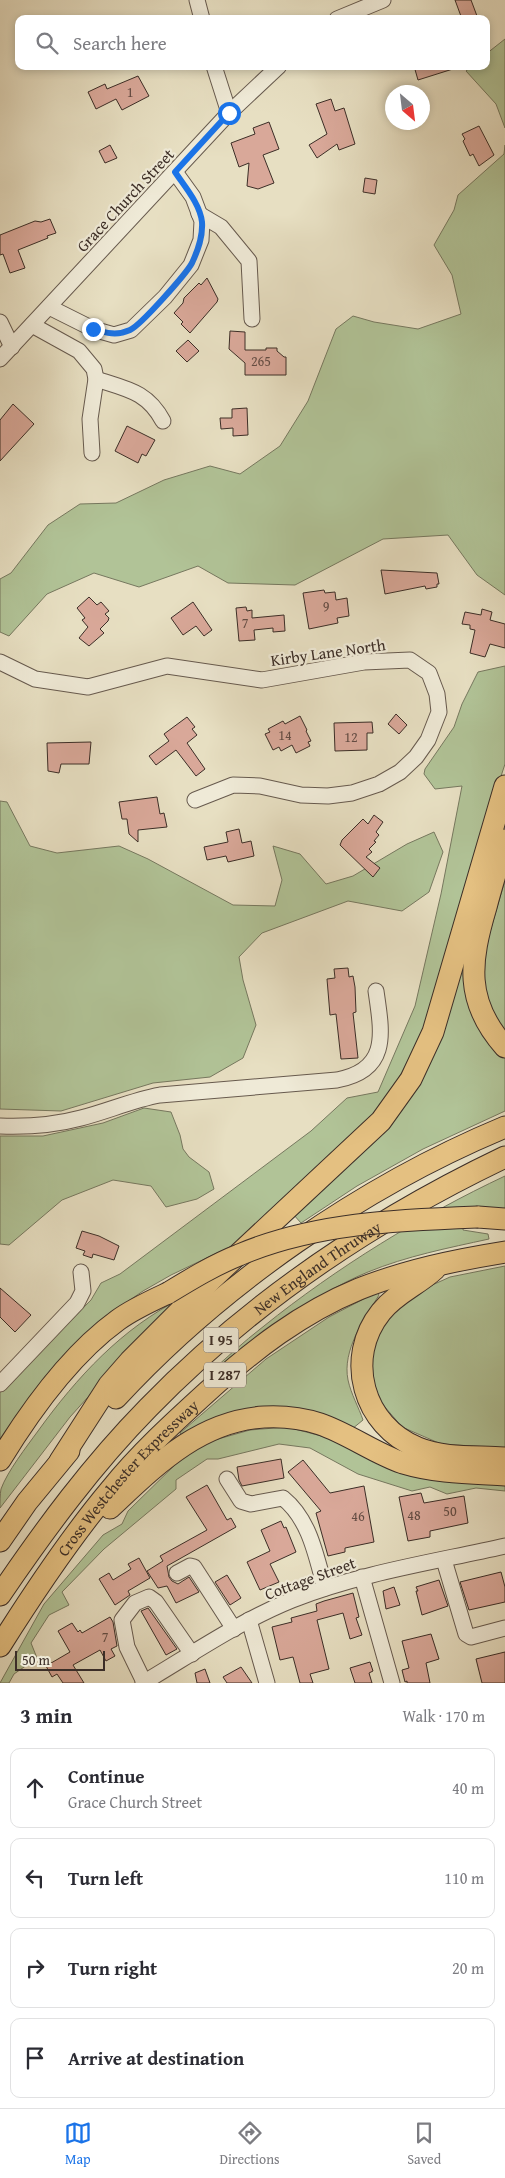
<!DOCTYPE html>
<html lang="en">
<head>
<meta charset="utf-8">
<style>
  body { margin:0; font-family:"Gentium Book Plus",serif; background:#f2f2f3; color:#2b2b33 }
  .compass { position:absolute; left:385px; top:85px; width:45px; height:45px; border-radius:50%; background:#fff; box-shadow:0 2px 8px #0003; rotate:152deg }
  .scale { position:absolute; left:15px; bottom:12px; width:90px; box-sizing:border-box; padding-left:5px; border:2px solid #3c2e27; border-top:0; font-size:14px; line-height:18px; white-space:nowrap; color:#3c2e27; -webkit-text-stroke:4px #efead7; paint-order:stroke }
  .stop { position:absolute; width:15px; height:15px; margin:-11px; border:4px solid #1a73e8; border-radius:50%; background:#fff }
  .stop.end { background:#1a73e8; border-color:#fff; box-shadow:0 1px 5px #0008 }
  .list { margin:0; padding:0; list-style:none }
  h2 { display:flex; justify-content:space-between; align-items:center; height:65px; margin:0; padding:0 20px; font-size:21px }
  h2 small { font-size:16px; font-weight:400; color:#7c7c81 }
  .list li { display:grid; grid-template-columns:32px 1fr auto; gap:15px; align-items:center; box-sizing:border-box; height:80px; margin:0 10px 10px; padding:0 10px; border:1px solid #e1e1e2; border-radius:10px }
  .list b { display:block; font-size:19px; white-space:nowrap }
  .list p { margin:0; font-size:16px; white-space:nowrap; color:#7c7c81 }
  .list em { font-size:16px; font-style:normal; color:#7c7c81 }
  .icon { flex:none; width:28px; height:28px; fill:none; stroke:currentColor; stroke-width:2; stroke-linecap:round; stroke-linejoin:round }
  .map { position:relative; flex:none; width:505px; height:1683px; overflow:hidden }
  .search { position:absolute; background:#fff; box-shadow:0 2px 8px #0003; left:15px; right:15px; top:15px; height:55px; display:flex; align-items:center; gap:12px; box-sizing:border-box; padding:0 18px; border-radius:10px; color:#7c7c81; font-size:19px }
  .sheet { height:425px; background:#fff }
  nav { display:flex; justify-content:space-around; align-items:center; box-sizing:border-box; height:70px; border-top:1px solid #e1e1e2; background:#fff; font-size:14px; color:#7c7c81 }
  nav a { display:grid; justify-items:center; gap:2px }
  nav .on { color:#1a73e8 }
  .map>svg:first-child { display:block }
  .green { fill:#b1c397; stroke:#76785f }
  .building { fill:#d9a899; stroke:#3c2e27 }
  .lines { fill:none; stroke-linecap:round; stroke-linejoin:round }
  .minor-casing { stroke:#675a4e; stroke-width:17 }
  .highway-casing { stroke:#3c2e27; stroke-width:23 }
  .minor { stroke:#efead7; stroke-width:15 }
  .highway { stroke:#e4c081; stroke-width:21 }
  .highway-bridge-casing { stroke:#3c2e27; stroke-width:23; stroke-linecap:butt }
  .highway-bridge { stroke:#e4c081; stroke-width:21 }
  .route { stroke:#1a73e8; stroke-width:6 }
  .labels { text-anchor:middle; stroke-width:4.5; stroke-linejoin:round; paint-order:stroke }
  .number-label { font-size:14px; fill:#634c44 }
  .shield { fill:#efead7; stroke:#72665c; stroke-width:1 }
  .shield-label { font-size:15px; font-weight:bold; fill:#3c2e27 }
  .street-label { font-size:16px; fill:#3c2e27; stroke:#efead7 }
</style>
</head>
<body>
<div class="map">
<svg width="505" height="1683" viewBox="0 0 505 1683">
  <rect width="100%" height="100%" fill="#e7dfc2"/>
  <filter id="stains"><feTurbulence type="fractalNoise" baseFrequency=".004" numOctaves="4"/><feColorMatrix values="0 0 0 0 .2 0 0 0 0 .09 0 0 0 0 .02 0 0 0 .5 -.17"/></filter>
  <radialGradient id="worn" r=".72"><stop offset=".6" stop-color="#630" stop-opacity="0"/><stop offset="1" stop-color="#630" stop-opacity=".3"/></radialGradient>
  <!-- green -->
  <g class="green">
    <polygon points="505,39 505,128 496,104 466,71 472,66 486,66 486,54"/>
    <polygon points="505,145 505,595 477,575 448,535 383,539 295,585 228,583 198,566 139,587 94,573 47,594 9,636 0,632 0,579 11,573 48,525 80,504 116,503 164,480 210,466 240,474 280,446 308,401 336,329 353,316 374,322 418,329 461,314 452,275 434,245 454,210 458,195 504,154"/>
    <polygon points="505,666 505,764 485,825 426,1025 398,1080 374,1113 238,1243 171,1275 143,1291 114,1311 0,1441 0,1392 91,1300 101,1283 120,1274 311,1131 347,1098 378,1092 415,1006 441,894 462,786 435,789 424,774 425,769 454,727 462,704 478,672"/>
    <polygon points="0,801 7,802 30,846 57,853 119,846 148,859 233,905 275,906 282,880 273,846 300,854 326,884 353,876 407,844 434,832 443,852 429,892 402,911 348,901 262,933 239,957 243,980 256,1025 243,1058 210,1077 153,1083 61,1111 0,1109"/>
    <polygon points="505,880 505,1033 483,993 483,956"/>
    <polygon points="469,945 474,1020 505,1058 505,1111 423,1149 357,1186 301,1223 293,1214 391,1123"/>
    <polygon points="144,1108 171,1112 180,1135 183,1149 189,1157 209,1172 214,1189 197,1199 166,1207 151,1186 113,1180 62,1200 9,1245 0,1244 0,1136 43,1136 103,1123"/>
    <path d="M505,1176V1209L465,1207L463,1230L488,1234L489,1239C448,1248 407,1256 368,1272C309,1296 257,1342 206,1379L204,1378C224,1360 243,1342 264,1326C336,1268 422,1215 505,1176Z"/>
    <polygon points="505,1266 505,1448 441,1444 402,1427 379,1400 370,1372 374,1341 384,1316 408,1296 450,1277"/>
    <path d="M377,1292L379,1295C364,1320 342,1350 348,1380C351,1394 359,1408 363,1420L352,1429L307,1415L183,1437L180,1433L266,1359L329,1317Z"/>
    <path d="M182,1298L151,1327L70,1417L0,1508C0,1502 0,1494 1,1489C7,1472 27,1446 38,1431C77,1377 122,1328 182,1298Z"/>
    <polygon points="287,1427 505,1484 505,1491 476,1488 447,1494 430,1487 412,1491 358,1474 310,1448 279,1444 218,1459 207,1459 176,1480 176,1489 104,1549 62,1592 69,1605 49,1615 31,1643 37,1658 14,1674 9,1683 0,1683 44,1604 103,1535 122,1524 128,1511 185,1455 211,1441 250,1430"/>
  </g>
  <!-- building -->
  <g class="building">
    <polygon points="455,0 471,0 477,16 462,19"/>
    <polygon points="414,66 456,66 456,68 418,80"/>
    <polygon points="138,76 149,96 122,110 116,99 96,109 88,92 105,84 107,89"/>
    <polygon points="331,99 335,111 344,108 355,144 339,150 337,144 317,158 309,145 327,134 316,104"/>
    <polygon points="269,122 279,149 263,155 274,183 258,189 247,186 249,163 239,167 231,143 255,134 253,128"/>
    <polygon points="479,126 494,155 479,166 473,154 470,156 463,141 465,139 462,134"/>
    <polygon points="110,145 117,158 105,163 99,151"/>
    <polygon points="365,178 377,180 375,194 363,192"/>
    <polygon points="50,219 56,233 47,236 48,238 18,250 25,268 10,273 3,254 0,255 0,235 35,221 41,222"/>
    <polygon points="207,278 218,299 217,302 190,333 181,324 183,322 174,313 183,303 184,298 199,283 201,285"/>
    <polygon points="230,331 245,332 245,350 266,350 266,348 277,348 277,351 284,357 286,357 286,375 245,375 245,363 229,349"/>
    <polygon points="188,340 199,351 187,362 176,351"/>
    <polygon points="13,404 34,424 0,461 0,420"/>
    <polygon points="247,408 248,435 233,436 233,428 221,429 220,418 232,418 232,409"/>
    <polygon points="127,426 155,440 146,456 142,454 138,463 115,451"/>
    <polygon points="381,570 437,573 439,584 437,584 437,587 426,589 425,586 385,594"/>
    <polygon points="324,590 325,593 335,592 336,600 347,598 349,616 337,618 338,623 309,629 303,593"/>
    <polygon points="89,597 97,605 101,602 109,611 105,614 109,618 108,621 100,629 104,633 89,646 79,638 88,627 82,620 85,618 77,608"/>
    <polygon points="193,602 212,630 204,636 196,626 183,635 171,618"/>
    <polygon points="246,607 247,611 252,610 252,618 284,615 285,631 273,632 273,628 254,630 255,640 239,641 236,608"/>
    <polygon points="482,609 492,612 490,620 505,624 505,648 490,644 485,657 470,653 475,630 470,629 470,625 462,624 465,612 481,615"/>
    <polygon points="396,714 407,725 399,734 388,724"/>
    <polygon points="300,716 307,730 306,731 311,741 308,742 310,746 296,753 292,745 281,751 279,747 273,750 265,734 270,732 268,729 283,721 285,724"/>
    <polygon points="187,717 195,727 192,729 197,735 187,743 205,769 196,776 176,750 156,765 149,756 169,741 164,734"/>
    <polygon points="372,722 373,733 367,733 367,750 335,751 334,723"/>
    <polygon points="91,742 89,764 61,764 59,773 48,771 47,743"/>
    <polygon points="157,797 160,814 164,813 167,827 138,830 138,842 129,834 127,819 122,819 119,802"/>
    <polygon points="374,815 383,822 376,832 379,835 374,841 376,842 369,849 372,852 366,857 380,868 373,877 340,845 342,840 363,819 368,824"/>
    <polygon points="239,829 242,843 251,841 254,856 228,862 226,856 207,860 204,847 228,842 226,832"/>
    <polygon points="348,968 349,977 353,976 355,987 356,1012 353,1013 358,1058 341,1059 336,1014 330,1015 327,979 335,978 334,969"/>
    <polygon points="82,1231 99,1236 119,1246 114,1260 93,1254 92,1258 83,1255 85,1251 76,1248"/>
    <polygon points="0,1288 31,1315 15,1332 0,1317"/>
    <polygon points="281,1459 284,1478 242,1486 239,1480 237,1467"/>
    <polygon points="303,1460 330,1493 364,1486 374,1542 345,1548 345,1552 328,1556 316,1513 321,1511 288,1472"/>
    <polygon points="207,1485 227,1520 231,1518 236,1527 167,1566 169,1577 172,1581 178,1584 189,1577 199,1592 176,1603 167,1586 158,1588 147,1571 163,1561 160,1556 207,1530 186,1497"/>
    <polygon points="421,1493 424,1503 464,1496 468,1523 430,1531 430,1537 408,1541 399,1497"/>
    <polygon points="281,1521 284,1528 286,1527 296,1552 270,1564 279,1582 260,1590 247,1562 270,1551 261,1530"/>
    <polygon points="139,1558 150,1578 128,1591 130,1595 115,1605 99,1579 109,1573 113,1580 131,1569 128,1564"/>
    <polygon points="501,1572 505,1587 505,1602 469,1610 460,1582"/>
    <polygon points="227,1575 241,1598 230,1605 215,1582"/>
    <polygon points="439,1580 448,1606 422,1615 416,1591 418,1591 416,1587"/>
    <polygon points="394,1587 400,1605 386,1609 383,1591"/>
    <polygon points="353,1593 359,1617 356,1618 362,1635 350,1639 343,1613 317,1620 329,1669 310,1674 313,1683 300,1683 293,1657 280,1660 272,1627 292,1622 291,1618 317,1611 316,1604 324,1601"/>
    <polygon points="148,1608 177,1649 166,1655 141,1611"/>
    <polygon points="110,1617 113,1622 117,1646 111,1649 115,1656 106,1661 100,1650 73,1665 84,1683 63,1683 57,1674 52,1677 46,1666 70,1652 58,1631 72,1623 78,1632 80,1630 82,1633"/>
    <polygon points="431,1634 439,1659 426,1663 430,1683 407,1683 407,1681 405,1682 402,1670 409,1668 402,1641"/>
    <polygon points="505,1652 505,1683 482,1683 476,1659"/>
    <polygon points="370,1662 373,1671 369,1673 372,1683 355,1683 350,1668"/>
    <polygon points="241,1667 252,1683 227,1683 223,1677"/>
    <polygon points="205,1669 210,1683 197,1683 195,1673"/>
  </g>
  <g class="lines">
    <!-- minor casing -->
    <g class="minor-casing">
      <g id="minor">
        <polyline points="197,0 202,19"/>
        <polyline points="337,19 383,0"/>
        <polyline points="214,66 229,113"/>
        <polyline points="199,214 221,227 249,261 252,319"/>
        <polyline points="49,307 93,329 114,335 131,330 165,297 191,265 201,240 202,221 193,197 175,172"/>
        <polyline points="0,322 12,347"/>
        <polyline points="32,325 79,351 94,369 96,379 90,419 92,453"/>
        <polyline points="0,359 229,113 279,66"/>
        <path d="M96,379C126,389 147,391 163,421"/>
        <polyline points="0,662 35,679 88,687 167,666 262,680 364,662 410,660 429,673 437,694 439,712 428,740 416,757 400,772 379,784 352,793 328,796 301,795 260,786 233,785 195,800"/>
        <path d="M0,1126C27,1127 55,1125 81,1118C108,1111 133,1100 160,1095L337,1080C390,1070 382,1033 376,991"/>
        <polyline points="0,1384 77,1303 83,1291 81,1272"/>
        <path d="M227,1479L241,1501L251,1504L283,1498C310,1520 316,1556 325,1588"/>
        <polyline points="444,1560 466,1634 471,1637 505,1628"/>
        <polyline points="177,1573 190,1566 194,1567 234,1629"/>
        <polyline points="362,1577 392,1683"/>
        <polyline points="249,1620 267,1683"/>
        <polyline points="144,1682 127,1647 122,1620 135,1603 149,1597 156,1602 192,1654"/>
        <path d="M143,1683C192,1654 240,1621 292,1600C360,1573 434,1562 505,1546"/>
      </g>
    </g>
    <!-- highway casing -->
    <g class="highway-casing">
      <g id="highway">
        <path d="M505,840C499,862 492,884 486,907C470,961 464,1001 505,1047"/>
        <polyline points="478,1217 505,1219"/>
        <path d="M435,1269C418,1285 396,1293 381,1312C344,1358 363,1426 418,1448C444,1459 477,1456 505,1458"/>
        <path d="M116,1398C220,1285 363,1186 505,1127"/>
        <path d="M0,1460C30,1411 71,1354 118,1320C133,1309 151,1301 168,1293"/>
        <polyline points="60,1461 109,1385 130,1361 212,1279 381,1121 411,1079 433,1032 505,786"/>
        <path d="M110,1508C155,1466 199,1421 264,1417C283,1416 302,1418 320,1424C349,1434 374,1453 403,1463C436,1473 471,1473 505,1475"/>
        <polyline points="0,1541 27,1502 69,1451"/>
        <path id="s1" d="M0,1595C45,1529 92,1465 148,1408C250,1303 373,1220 505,1157"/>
        <path id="s2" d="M0,1646C34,1592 69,1539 111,1489C139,1454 173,1423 207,1392C253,1350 301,1313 359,1289C407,1270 455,1260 505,1252"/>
      </g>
    </g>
    <!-- minor -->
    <use href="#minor" class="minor"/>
    <!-- highway -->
    <use href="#highway" class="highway"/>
    <!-- highway-bridge casing -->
    <g class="highway-bridge-casing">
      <path id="highway-bridge" d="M168,1293C191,1279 214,1265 239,1255C314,1223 397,1220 478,1217"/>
    </g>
    <!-- highway-bridge -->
    <use href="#highway-bridge" class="highway-bridge"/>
  </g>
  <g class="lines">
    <!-- route -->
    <path class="route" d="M93,329C106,333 117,336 130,330C141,325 186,274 192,263C198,250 203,237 202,222C200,204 185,187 175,172L229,113"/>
  </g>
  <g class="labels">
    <!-- number labels -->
    <g class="number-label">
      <text x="130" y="97">1</text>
      <text x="261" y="366">265</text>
      <text x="326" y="611">9</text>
      <text x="245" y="628">7</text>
      <text x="285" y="740">14</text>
      <text x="351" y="742">12</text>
      <text x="450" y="1516">50</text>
      <text x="414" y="1520">48</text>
      <text x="358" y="1521">46</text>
      <text x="105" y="1642">7</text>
    </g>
    <!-- shield labels -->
    <g class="shield">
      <rect x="203.5" y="1327.5" width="35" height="25" rx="4"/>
      <rect x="204" y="1362.5" width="42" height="25" rx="4"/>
    </g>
    <g class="shield-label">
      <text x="221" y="1345">I 95</text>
      <text x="225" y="1380">I 287</text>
    </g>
    <!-- street labels -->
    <g class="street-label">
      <text transform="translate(125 200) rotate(-47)" y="6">Grace Church Street</text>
      <text transform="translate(328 652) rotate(-8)" y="6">Kirby Lane North</text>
      <text dy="6" stroke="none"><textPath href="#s1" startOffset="459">New England Thruway</textPath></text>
      <text dy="6" stroke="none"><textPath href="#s2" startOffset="212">Cross Westchester Expressway</textPath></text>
      <text transform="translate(310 1578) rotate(-20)" y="6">Cottage Street</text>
    </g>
  </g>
  <rect width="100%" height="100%" filter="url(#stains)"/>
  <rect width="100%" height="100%" fill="url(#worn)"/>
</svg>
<svg class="compass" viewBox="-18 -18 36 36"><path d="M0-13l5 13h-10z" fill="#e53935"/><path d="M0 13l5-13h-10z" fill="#7c7c81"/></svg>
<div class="scale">50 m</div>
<div class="stop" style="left:229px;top:113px"></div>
<div class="stop end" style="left:93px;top:329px"></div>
<div class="search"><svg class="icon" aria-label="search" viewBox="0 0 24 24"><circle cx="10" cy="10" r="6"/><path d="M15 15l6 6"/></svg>Search here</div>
</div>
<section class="sheet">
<h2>3 min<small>Walk · 170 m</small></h2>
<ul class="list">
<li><svg class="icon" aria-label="ahead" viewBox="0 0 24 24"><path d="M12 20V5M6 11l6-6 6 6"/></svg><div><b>Continue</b><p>Grace Church Street</p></div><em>40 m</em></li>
<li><svg class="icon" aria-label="left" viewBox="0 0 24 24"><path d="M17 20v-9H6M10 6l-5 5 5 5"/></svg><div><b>Turn left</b></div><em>110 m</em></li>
<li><svg class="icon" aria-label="right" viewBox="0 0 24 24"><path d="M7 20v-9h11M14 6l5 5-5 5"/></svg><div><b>Turn right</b></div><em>20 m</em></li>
<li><svg class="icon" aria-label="arrive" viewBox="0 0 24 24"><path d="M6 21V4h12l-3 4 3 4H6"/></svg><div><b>Arrive at destination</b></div></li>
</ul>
</section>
<nav>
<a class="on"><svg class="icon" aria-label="map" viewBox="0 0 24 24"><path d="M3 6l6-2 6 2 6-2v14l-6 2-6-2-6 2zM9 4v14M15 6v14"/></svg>Map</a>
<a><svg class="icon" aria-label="directions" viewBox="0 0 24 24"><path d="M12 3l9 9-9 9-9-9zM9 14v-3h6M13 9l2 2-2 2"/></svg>Directions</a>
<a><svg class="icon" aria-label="saved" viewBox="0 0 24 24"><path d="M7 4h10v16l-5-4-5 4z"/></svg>Saved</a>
</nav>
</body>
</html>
